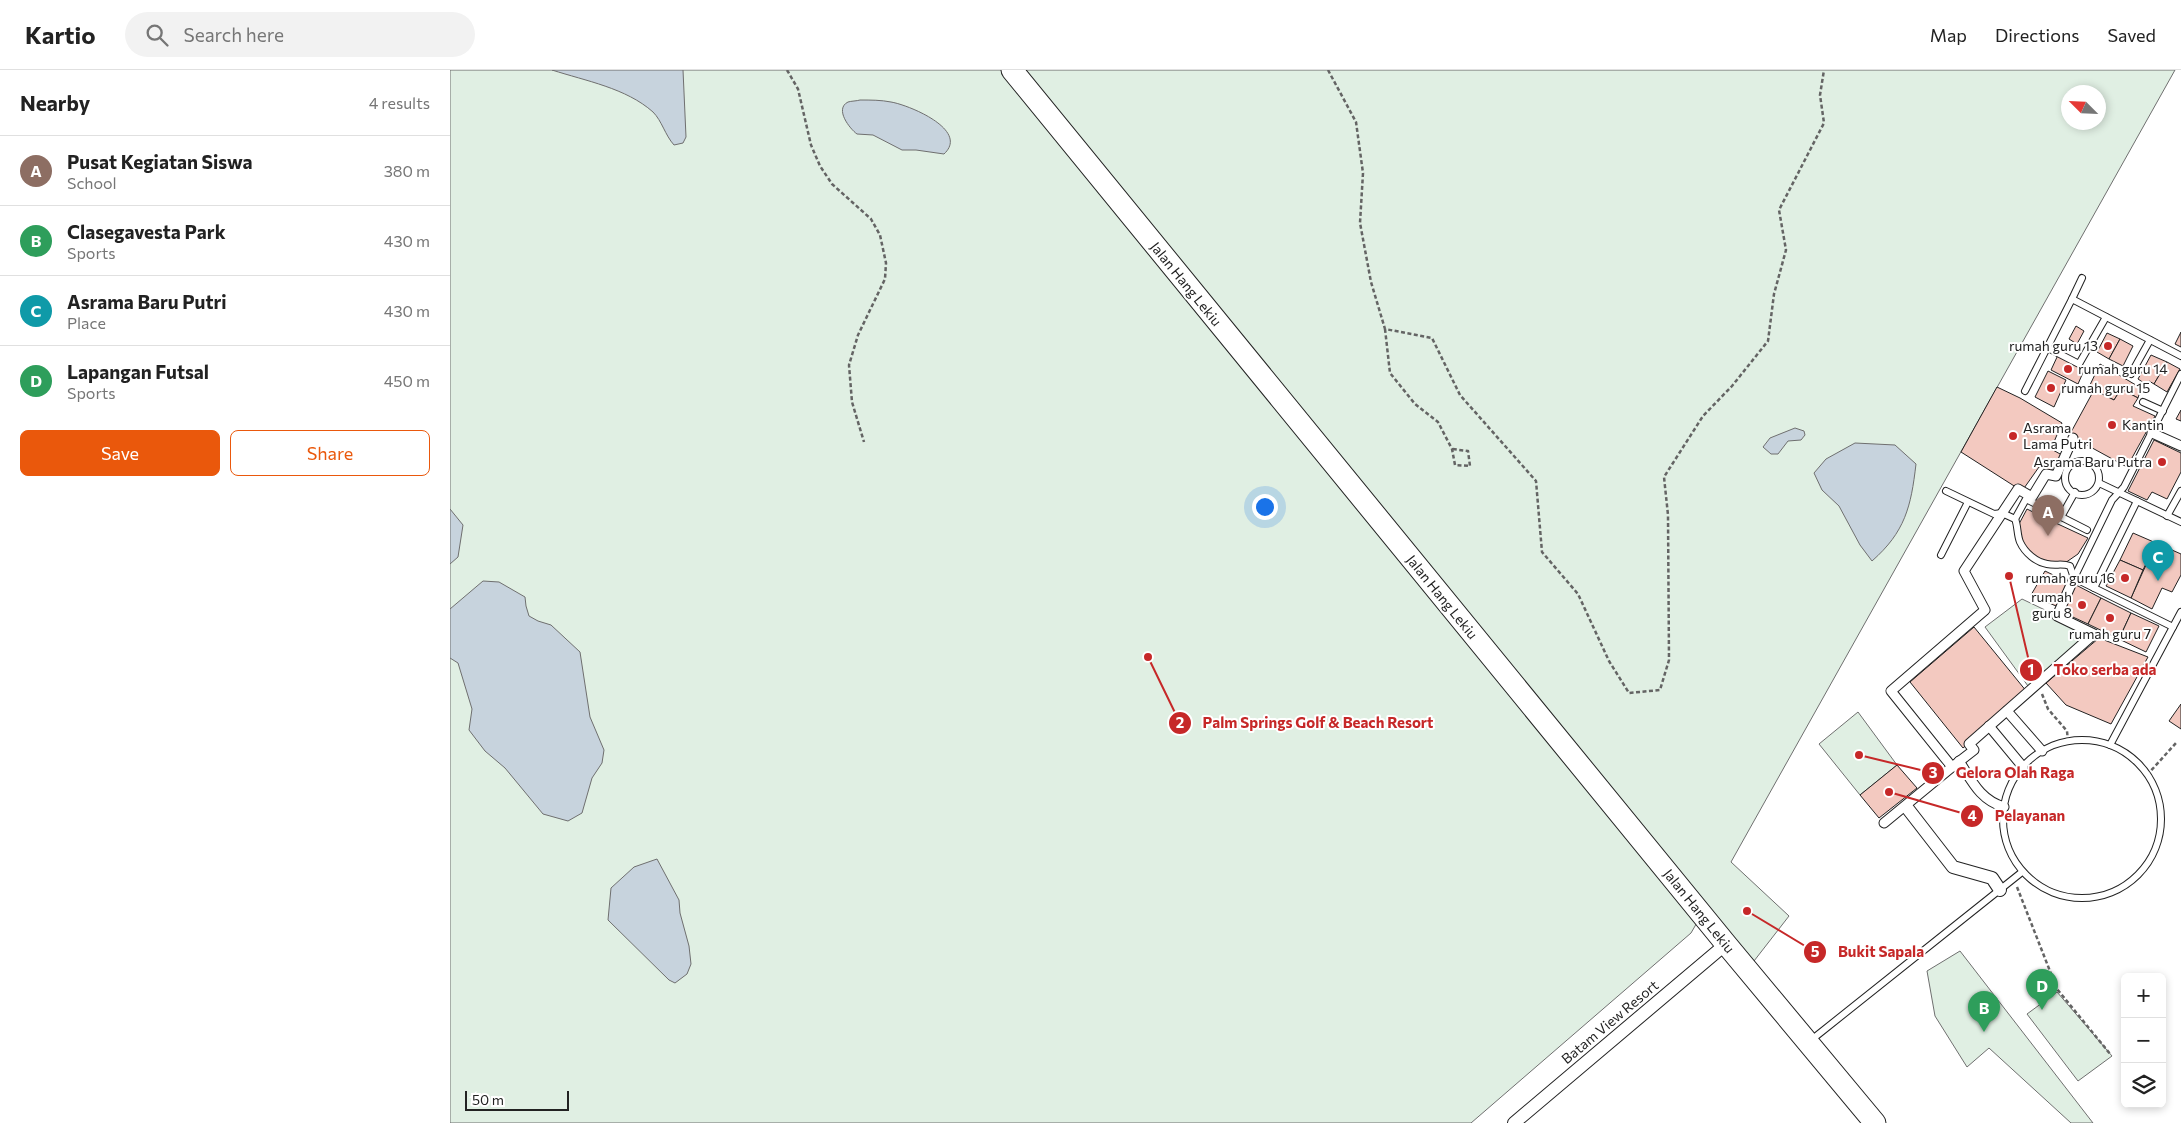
<!DOCTYPE html>
<html lang="en">
<head>
<meta charset="utf-8">
<style>
  body { margin:0; font-family:Commissioner,sans-serif; background:#f2f2f2; color:#222 }
  .controls { position:absolute; right:15px; bottom:15px; display:grid; overflow:hidden; border-radius:8px; box-shadow:0 2px 8px #0003 }
  .controls button { width:45px; height:45px; display:grid; place-items:center; padding:0; border:0; border-bottom:1px solid #e0e0e0; background:#fff; color:#222; font:25px sans-serif }
  .compass { position:absolute; left:1611px; top:15px; width:45px; height:45px; border-radius:50%; background:#fff; box-shadow:0 2px 8px #0003; rotate:294deg }
  .scale { position:absolute; left:15px; bottom:12px; width:104px; box-sizing:border-box; padding-left:5px; border:2px solid #222; border-top:0; font-size:14px; line-height:18px; white-space:nowrap; color:#222; -webkit-text-stroke:4px #fff; paint-order:stroke }
  .you { position:absolute; left:814px; top:436px; width:18px; height:18px; margin:-12px; border:4px solid #fff; border-radius:50%; background:#1a73e8; box-shadow:0 0 0 8px #1a73e833 }
  .badge { display:grid; place-items:center; width:32px; height:32px; border-radius:50%; background:#ea580c; color:#fff; font-size:16px; font-weight:700 }
  .pin { position:absolute; translate:-50% -41px; filter:drop-shadow(0 1px 2px #0008) }
  .pin::after { content:''; position:absolute; top:26px; width:18px; height:15px; background:inherit; clip-path:polygon(0 0,100% 0,50% 100%) }
  .list { margin:0; padding:0; list-style:none }
  h2 { display:flex; justify-content:space-between; align-items:center; height:65px; margin:0; padding:0 20px; font-size:21px }
  h2 small { font-size:16px; font-weight:400; color:#767676 }
  .list li { display:grid; grid-template-columns:32px 1fr auto; gap:15px; align-items:center; box-sizing:border-box; height:70px; padding:0 20px; border-top:1px solid #e0e0e0 }
  .list b { display:block; font-size:19px; white-space:nowrap }
  .list p { margin:0; font-size:16px; white-space:nowrap; color:#767676 }
  .list em { font-size:16px; font-style:normal; color:#767676 }
  .actions { display:flex; gap:10px; padding:15px 20px }
  .actions a { flex:1; padding:11px 0; border:1px solid #ea580c; border-radius:8px; text-align:center; font-size:18px; color:#ea580c }
  .actions .main { background:#ea580c; color:#fff }
  .icon { flex:none; width:28px; height:28px; fill:none; stroke:currentColor; stroke-width:2; stroke-linecap:round; stroke-linejoin:round }
  .map { position:relative; flex:none; width:1731px; height:1053px; overflow:hidden }
  header { display:flex; align-items:center; gap:30px; box-sizing:border-box; height:70px; padding:0 25px; background:#fff; border-bottom:1px solid #e0e0e0 }
  header strong { font-size:24px }
  nav { display:flex; gap:28px; margin-inline-start:auto; font-size:18px }
  .search { width:350px; height:45px; background:#f2f2f2; display:flex; align-items:center; gap:12px; box-sizing:border-box; padding:0 18px; border-radius:28px; color:#767676; font-size:19px }
  main { display:flex }
  aside { flex:1; background:#fff }
  .map>svg:first-child { display:block }
  .green { fill:#e0efe3; stroke:#6f6f6f; fill-rule:evenodd }
  .water { fill:#c7d3dd; stroke:#6f6f6f }
  .building { fill:#f3c9c0; stroke:#222 }
  .lines { fill:none; stroke-linecap:round; stroke-linejoin:round }
  .service-casing { stroke:#222; stroke-width:8 }
  .pedestrian-casing { stroke:#222; stroke-width:11 }
  .minor-casing { stroke:#222; stroke-width:14 }
  .trunk-casing { stroke:#222; stroke-width:23 }
  .path { stroke:#646464; stroke-width:2.5; stroke-dasharray:4 2.5; stroke-linecap:butt }
  .service { stroke:#fff; stroke-width:6 }
  .pedestrian { stroke:#fff; stroke-width:9 }
  .minor { stroke:#fff; stroke-width:12 }
  .trunk { stroke:#fff; stroke-width:21 }
  .poi-dot { fill:#c62828; stroke:#fff; stroke-width:2 }
  .labels { text-anchor:middle; stroke-width:4; stroke-linejoin:round; paint-order:stroke }
  .street-label { font-size:14px; fill:#222; stroke:#fff }
  .poi-label { font-size:14px; fill:#222; stroke:#fff; text-anchor:end }
  .leader { fill:none; stroke:#c62828; stroke-width:2 }
  .callout-dot { fill:#c62828; stroke:#fff; stroke-width:2 }
  .mark-label { font-size:15px; text-anchor:middle; font-weight:bold; fill:#fff }
  .callout-label { font-size:15px; text-anchor:middle; font-weight:bold; fill:#c62828; stroke:#fff; stroke-width:4; stroke-linejoin:round; paint-order:stroke }
</style>
</head>
<body>
<header>
<strong>Kartio</strong>
<div class="search"><svg class="icon" aria-label="search" viewBox="0 0 24 24"><circle cx="10" cy="10" r="6"/><path d="M15 15l6 6"/></svg>Search here</div>
<nav><a>Map</a><a>Directions</a><a>Saved</a></nav>
</header>
<main>
<aside>
<h2>Nearby<small>4 results</small></h2>
<ul class="list">
<li><span class="badge" style="background:#8d6e63">A</span><div><b>Pusat Kegiatan Siswa</b><p>School</p></div><em>380 m</em></li>
<li><span class="badge" style="background:#2e9e5b">B</span><div><b>Clasegavesta Park</b><p>Sports</p></div><em>430 m</em></li>
<li><span class="badge" style="background:#0f9aa8">C</span><div><b>Asrama Baru Putri</b><p>Place</p></div><em>430 m</em></li>
<li><span class="badge" style="background:#2e9e5b">D</span><div><b>Lapangan Futsal</b><p>Sports</p></div><em>450 m</em></li>
</ul>
<div class="actions"><a class="main">Save</a><a>Share</a></div>
</aside>
<div class="map">
<svg width="1731" height="1053" viewBox="0 0 1731 1053">
  <rect width="100%" height="100%" fill="#fff"/>
  <!-- green -->
  <g class="green">
    <path d="M0,0H1725L1281,792L1339,846L1304,891L1256,837L1241,863L1021,1053H0ZM1618,22H1648V52H1618Z"/>
    <polygon points="1572,529 1641,562 1578,616 1535,557"/>
    <polygon points="1408,642 1447,695 1410,725 1369,674"/>
    <polygon points="1510,881 1643,1053 1621,1053 1539,978 1517,997 1485,946 1477,901"/>
    <polygon points="1607,922 1662,986 1628,1011 1577,944"/>
  </g>
  <!-- water -->
  <g class="water">
    <path d="M102,0H233L236,67L233,73L224,75C215,65 212,51 203,42C176,18 136,11 102,0Z"/>
    <path d="M410,30C421,30 431,30 441,32C459,35 520,60 494,84L466,80H452L423,65L407,64C400,59 384,39 398,32C401,31 407,31 410,30Z"/>
    <polygon points="1345,358 1354,361 1355,365 1351,370 1338,371 1328,384 1321,384 1313,377 1320,368"/>
    <path d="M1405,373L1445,375L1466,394C1461,437 1455,462 1422,491L1410,475L1389,436L1372,420L1364,403L1376,389Z"/>
    <polygon points="0,439 13,455 8,487 0,494"/>
    <polygon points="33,511 49,512 75,527 76,536 79,546 88,551 101,555 130,582 140,647 154,680 152,693 142,708 132,743 118,751 93,744 55,698 35,681 19,660 22,639 8,593 0,588 0,539"/>
    <polygon points="207,789 229,830 230,843 239,876 241,894 237,904 225,913 219,910 158,850 161,818 184,797"/>
  </g>
  <!-- building -->
  <g class="building">
    <polygon points="1626,256 1634,261 1627,274 1619,269"/>
    <polygon points="1731,262 1731,277 1725,274"/>
    <polygon points="1657,263 1670,269 1659,289 1647,282"/>
    <polygon points="1670,269 1683,276 1673,296 1659,289"/>
    <polygon points="1608,285 1635,298 1628,314 1601,300"/>
    <polygon points="1701,285 1717,292 1704,314 1699,311 1697,315 1688,309"/>
    <polygon points="1717,292 1730,299 1717,322 1704,314"/>
    <polygon points="1650,294 1691,318 1688,328 1671,319 1664,330 1639,317"/>
    <polygon points="1598,301 1616,310 1604,337 1585,327"/>
    <polygon points="1547,317 1570,328 1612,353 1601,379 1612,385 1601,401 1589,397 1572,421 1511,382"/>
    <polygon points="1671,319 1688,328 1683,336 1705,346 1677,397 1624,368 1620,364 1644,320 1664,330"/>
    <polygon points="1731,340 1731,351 1726,349"/>
    <polygon points="1704,370 1731,383 1731,402 1717,429 1702,422 1697,430 1678,421"/>
    <polygon points="1577,439 1595,448 1638,468 1628,484 1615,493 1591,491 1581,484 1571,471 1569,454"/>
    <polygon points="1683,463 1706,473 1693,500 1670,490"/>
    <polygon points="1706,473 1731,484 1731,505 1722,522 1712,518 1702,539 1681,528"/>
    <polygon points="1670,490 1693,500 1681,528 1656,516"/>
    <polygon points="1595,501 1618,512 1606,536 1581,525"/>
    <polygon points="1626,515 1651,528 1638,554 1612,542"/>
    <polygon points="1651,528 1681,543 1669,569 1638,554"/>
    <polygon points="1681,543 1709,556 1696,582 1669,569"/>
    <polygon points="1524,557 1577,622 1513,678 1460,612"/>
    <polygon points="1649,568 1698,587 1661,654 1616,635 1596,613"/>
    <polygon points="1731,634 1731,659 1719,651"/>
    <polygon points="1447,695 1467,718 1429,748 1410,725"/>
  </g>
  <g class="lines">
    <!-- service casing -->
    <g class="service-casing">
      <g id="service">
        <polyline points="1622,229 1632,208"/>
        <polyline points="1598,278 1629,294 1656,247"/>
        <polyline points="1681,304 1700,270"/>
        <polyline points="1575,321 1622,229 1731,286"/>
        <polyline points="1693,332 1713,341"/>
        <circle cx="1632" cy="408" r="17"/>
        <polyline points="1649,413 1731,452"/>
        <path d="M1496,421L1544,444L1552,443L1565,449C1568,456 1567,465 1570,472C1575,483 1586,492 1597,494C1606,496 1612,493 1620,496L1624,508L1723,557"/>
        <polyline points="1717,446 1731,421"/>
        <polyline points="1611,447 1625,422"/>
        <polyline points="1565,449 1576,429 1637,460"/>
        <polyline points="1491,485 1518,432"/>
        <polyline points="1624,508 1662,430 1674,417 1731,304"/>
        <polyline points="1644,518 1687,431"/>
        <circle cx="1632" cy="749" r="79"/>
        <polyline points="1660,675 1731,542"/>
        <polyline points="1360,971 1572,802"/>
      </g>
    </g>
    <!-- pedestrian casing -->
    <g class="pedestrian-casing">
      <g id="pedestrian">
        <polyline points="1702,363 1731,376"/>
        <polyline points="1557,641 1592,681"/>
        <polyline points="1539,656 1573,697"/>
        <path d="M1509,691C1522,711 1530,730 1554,737"/>
        <polyline points="1502,697 1524,680 1519,674 1644,564 1607,546 1624,508"/>
        <polyline points="1434,753 1502,697 1441,621 1535,540 1514,501 1568,419 1582,427 1596,404 1606,406 1623,368"/>
      </g>
    </g>
    <!-- minor casing -->
    <g class="minor-casing">
      <g id="minor">
        <polyline points="1458,739 1503,797 1542,808 1550,820"/>
        <polyline points="1064,1053 1276,874"/>
      </g>
    </g>
    <!-- trunk casing -->
    <g class="trunk-casing">
      <polyline id="trunk" points="562,0 1276,874 1425,1053"/>
    </g>
    <!-- path -->
    <g class="path">
      <polyline points="337,0 348,19 361,75 370,96 382,114 421,149 430,165 436,193 435,209 408,265 399,295 402,332 414,372"/>
      <polyline points="878,0 906,52 913,103 910,153 921,212 935,259 982,268 1010,325 1086,411 1092,482 1128,524 1159,591 1179,623 1210,620 1219,590 1218,445 1214,407 1253,346 1282,316 1318,271 1324,224 1336,180 1329,140 1374,53 1370,25 1374,0"/>
      <polyline points="935,259 940,303 965,334 988,352 1002,379 1005,395 1020,396 1018,381 1002,379"/>
      <polyline points="1592,624 1598,639 1617,661 1618,672"/>
      <polyline points="1697,705 1726,673"/>
      <polyline points="1567,817 1607,919 1661,985"/>
    </g>
    <!-- service -->
    <use href="#service" class="service"/>
    <!-- pedestrian -->
    <use href="#pedestrian" class="pedestrian"/>
    <!-- minor -->
    <use href="#minor" class="minor"/>
    <!-- trunk -->
    <use href="#trunk" class="trunk"/>
  </g>
  <!-- markers -->
  <g class="poi-dot">
    <circle cx="1658" cy="276" r="5"/>
    <circle cx="1618" cy="299" r="5"/>
    <circle cx="1601" cy="318" r="5"/>
    <circle cx="1662" cy="355" r="5"/>
    <circle cx="1563" cy="366" r="5"/>
    <circle cx="1712" cy="392" r="5"/>
    <circle cx="1675" cy="508" r="5"/>
    <circle cx="1632" cy="535" r="5"/>
    <circle cx="1660" cy="548" r="5"/>
  </g>
  <g class="labels">
    <!-- street labels -->
    <g class="street-label">
      <text transform="translate(736 214) rotate(51)" y="5">Jalan Hang Lekiu</text>
      <text transform="translate(992 527) rotate(51)" y="5">Jalan Hang Lekiu</text>
      <text transform="translate(1249 841) rotate(51)" y="5">Jalan Hang Lekiu</text>
      <text transform="translate(1160 952) rotate(-40)" y="5">Batam View Resort</text>
    </g>
    <!-- poi labels -->
    <g class="poi-label">
      <text x="1648" y="281">rumah guru 13</text>
      <text x="1628" y="304" text-anchor="start">rumah guru 14</text>
      <text x="1611" y="323" text-anchor="start">rumah guru 15</text>
      <text x="1672" y="360" text-anchor="start">Kantin</text>
      <text x="1573" y="363" text-anchor="start">Asrama<tspan x="1573" dy="16">Lama Putri</tspan></text>
      <text x="1702" y="397">Asrama Baru Putra</text>
      <text x="1665" y="513">rumah guru 16</text>
      <text x="1622" y="532">rumah<tspan x="1622" dy="16">guru 8</tspan></text>
      <text x="1660" y="569" text-anchor="middle">rumah guru 7</text>
    </g>
  </g>
  <!-- callouts -->
  <path class="leader" d="M1559 506L1581 600M698 587L730 653M1409 685L1483 703M1439 722L1522 746M1297 841L1365 882"/>
  <g class="callout-dot">
    <circle cx="1559" cy="506" r="5"/>
    <circle cx="698" cy="587" r="5"/>
    <circle cx="1409" cy="685" r="5"/>
    <circle cx="1439" cy="722" r="5"/>
    <circle cx="1297" cy="841" r="5"/>
    <circle cx="1581" cy="600" r="12"/>
    <circle cx="730" cy="653" r="12"/>
    <circle cx="1483" cy="703" r="12"/>
    <circle cx="1522" cy="746" r="12"/>
    <circle cx="1365" cy="882" r="12"/>
  </g>
  <g class="mark-label">
    <text x="1581" y="605">1</text>
    <text x="730" y="658">2</text>
    <text x="1483" y="708">3</text>
    <text x="1522" y="751">4</text>
    <text x="1365" y="887">5</text>
  </g>
  <g class="callout-label">
    <text x="1655" y="605">Toko serba ada</text>
    <text x="868" y="658">Palm Springs Golf &amp; Beach Resort</text>
    <text x="1565" y="708">Gelora Olah Raga</text>
    <text x="1580" y="751">Pelayanan</text>
    <text x="1431" y="887">Bukit Sapala</text>
  </g>
</svg>
<div class="controls">
<button>+</button>
<button>−</button>
<button><svg class="icon" aria-label="layers" viewBox="0 0 24 24"><path d="M12 4l9 5-9 5-9-5zM3 14l9 5 9-5"/></svg></button>
</div>
<svg class="compass" viewBox="-18 -18 36 36"><path d="M0-13l5 13h-10z" fill="#e53935"/><path d="M0 13l5-13h-10z" fill="#767676"/></svg>
<div class="scale">50 m</div>
<div class="you"></div>
<div class="pin badge" style="left:1598px;top:466px;background:#8d6e63">A</div>
<div class="pin badge" style="left:1534px;top:962px;background:#2e9e5b">B</div>
<div class="pin badge" style="left:1708px;top:511px;background:#0f9aa8">C</div>
<div class="pin badge" style="left:1592px;top:940px;background:#2e9e5b">D</div>
</div>
</main>
</body>
</html>
